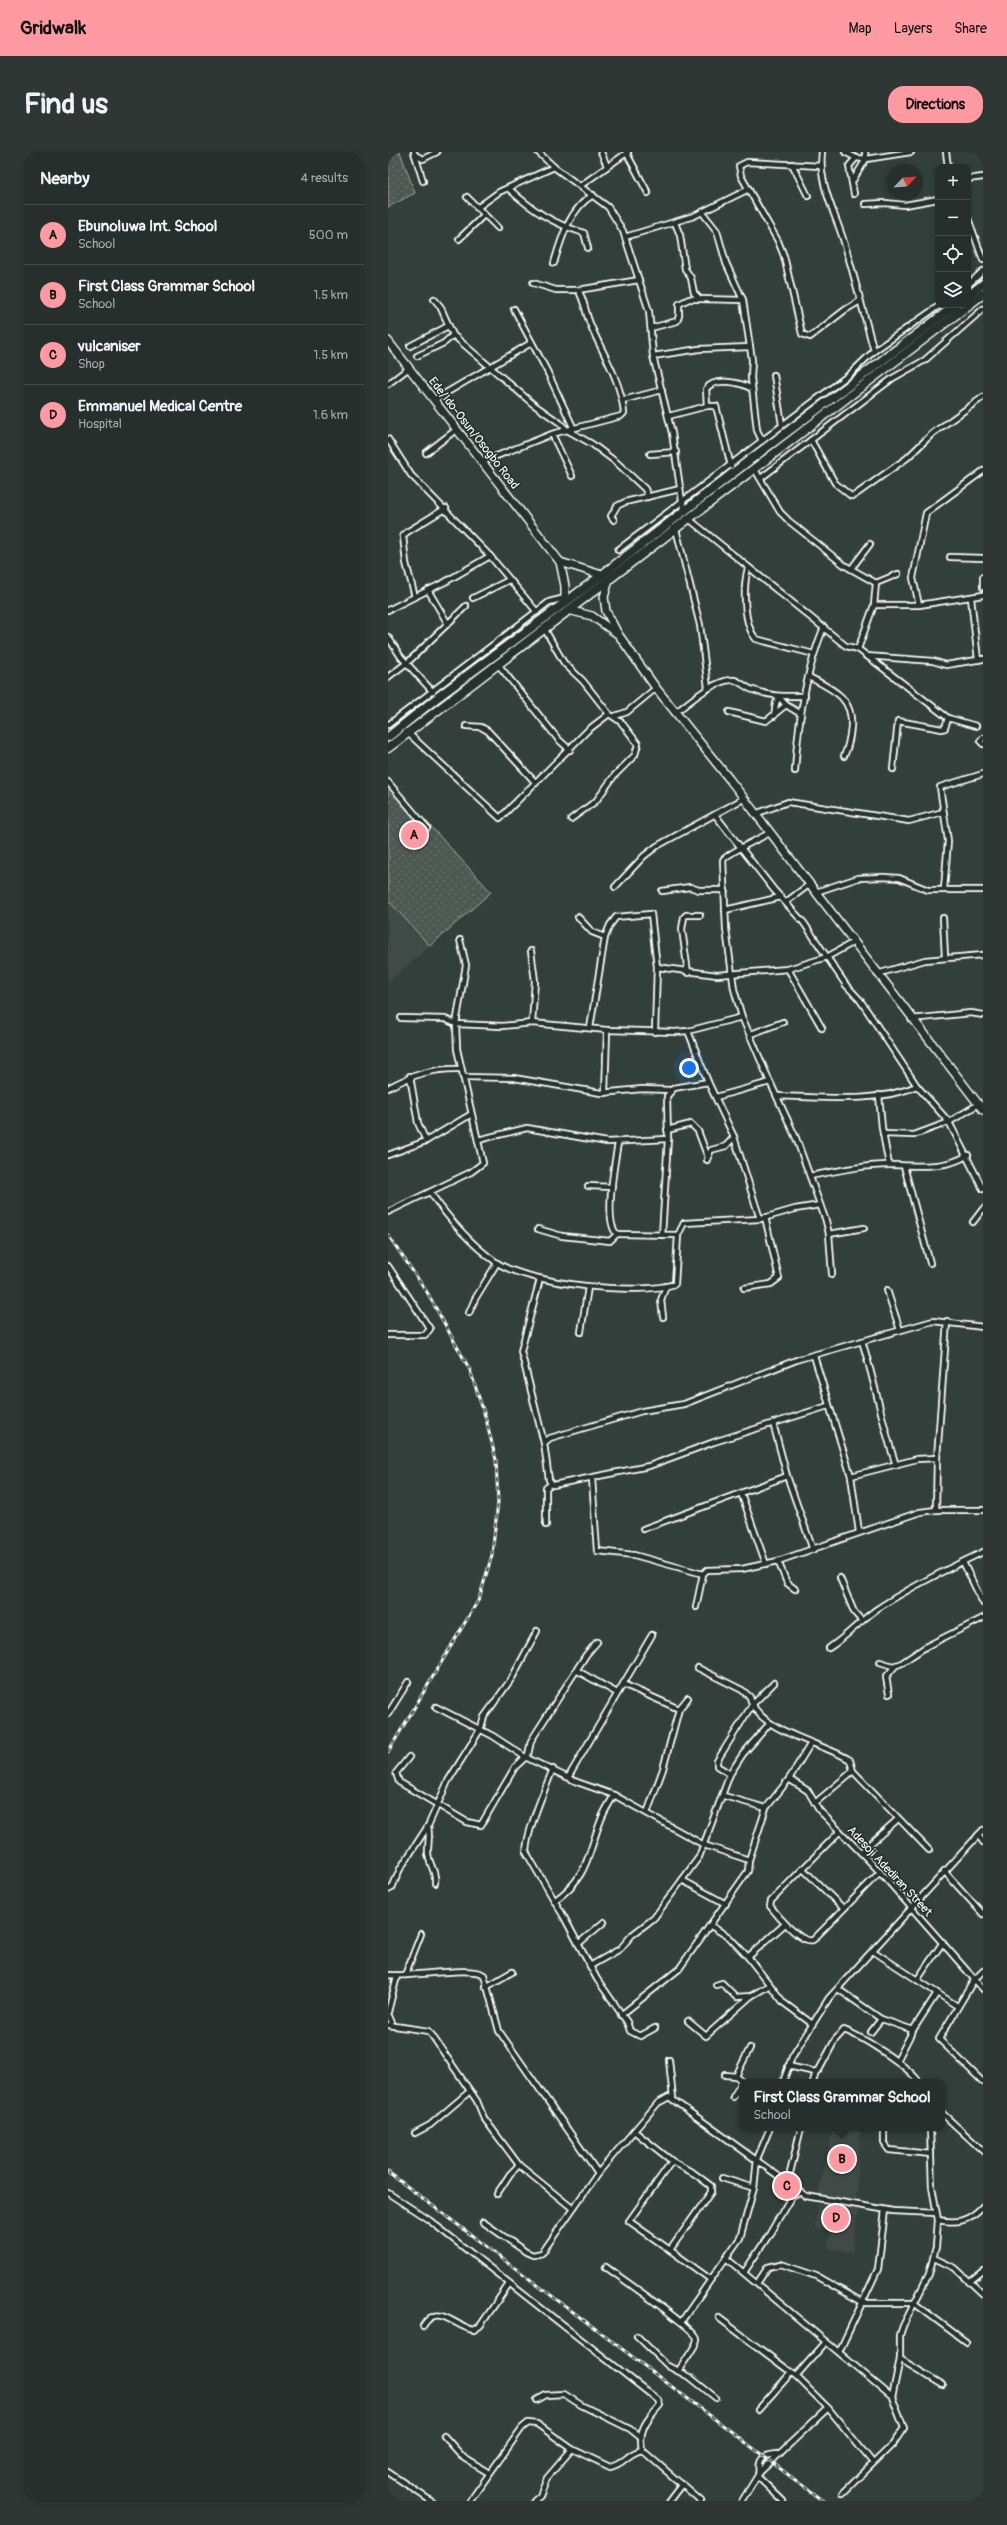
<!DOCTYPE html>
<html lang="en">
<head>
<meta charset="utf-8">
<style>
  body { margin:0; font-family:Pangolin,sans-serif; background:#2e3734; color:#f1f3f6 }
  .controls { position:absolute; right:12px; top:12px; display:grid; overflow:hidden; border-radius:8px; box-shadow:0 2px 6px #0003 }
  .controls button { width:36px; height:36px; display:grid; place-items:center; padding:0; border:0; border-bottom:1px solid #424a48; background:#262f2c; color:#f1f3f6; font:20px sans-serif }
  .compass { position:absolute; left:499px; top:12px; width:36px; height:36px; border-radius:50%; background:#262f2c; box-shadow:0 2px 6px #0003; rotate:65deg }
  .you { position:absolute; left:301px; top:916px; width:14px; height:14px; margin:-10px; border:3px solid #fff; border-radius:50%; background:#1a73e8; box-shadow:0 0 0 6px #1a73e833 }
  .badge { display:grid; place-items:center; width:26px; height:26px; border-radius:50%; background:#ff9aa2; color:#111; font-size:13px; font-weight:700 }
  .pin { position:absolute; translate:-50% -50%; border:2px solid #fff; box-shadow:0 1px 4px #0006 }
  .popup { position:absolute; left:351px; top:1927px; width:206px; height:52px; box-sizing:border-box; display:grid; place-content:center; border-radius:8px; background:#262f2c; filter:drop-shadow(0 1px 3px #0005); font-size:13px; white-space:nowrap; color:#a4a9a9 }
  .popup b { font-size:15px; color:#f1f3f6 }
  .popup::after { content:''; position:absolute; left:50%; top:100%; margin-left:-8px; border:8px solid transparent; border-top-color:#262f2c }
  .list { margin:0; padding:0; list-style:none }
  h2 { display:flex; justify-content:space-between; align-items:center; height:52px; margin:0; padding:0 16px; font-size:17px }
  h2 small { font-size:13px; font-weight:400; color:#a4a9a9 }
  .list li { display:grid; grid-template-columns:26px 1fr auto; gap:12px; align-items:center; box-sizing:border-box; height:60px; padding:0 16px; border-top:1px solid #424a48 }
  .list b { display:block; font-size:15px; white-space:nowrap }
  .list p { margin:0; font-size:13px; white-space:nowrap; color:#a4a9a9 }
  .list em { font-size:13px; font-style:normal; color:#a4a9a9 }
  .icon { flex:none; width:22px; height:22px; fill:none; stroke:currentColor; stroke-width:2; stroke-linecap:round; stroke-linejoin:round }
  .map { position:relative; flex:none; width:595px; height:2349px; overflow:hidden; border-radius:16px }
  header { display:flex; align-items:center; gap:24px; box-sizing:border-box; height:56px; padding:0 20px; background:#ff9aa2; color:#111 }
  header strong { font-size:19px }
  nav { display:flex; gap:22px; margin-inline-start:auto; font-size:14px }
  .intro { display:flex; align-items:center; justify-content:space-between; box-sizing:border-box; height:96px; padding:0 24px }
  h1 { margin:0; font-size:28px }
  .button { padding:10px 18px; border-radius:16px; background:#ff9aa2; color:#111; font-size:14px; font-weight:700 }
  main { display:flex; gap:24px; padding:0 24px }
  aside { flex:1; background:#262f2c; border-radius:16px; box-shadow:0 2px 6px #0003 }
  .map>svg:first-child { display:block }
  .built { fill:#404c47 }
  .grass { fill:url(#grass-dots); stroke:#a6aca9 }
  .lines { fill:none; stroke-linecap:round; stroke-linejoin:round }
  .street-casing { stroke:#fff; stroke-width:8 }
  .primary-casing { stroke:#fff; stroke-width:10 }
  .highway-casing { stroke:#fff; stroke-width:11 }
  .street { stroke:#26332d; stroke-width:4.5 }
  .primary { stroke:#26332d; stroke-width:7 }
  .highway { stroke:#26332d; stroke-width:8 }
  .rail-casing { stroke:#fff; stroke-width:3 }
  .rail { stroke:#26332d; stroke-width:1.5; stroke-dasharray:4.5; stroke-linecap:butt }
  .labels { text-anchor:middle; stroke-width:3.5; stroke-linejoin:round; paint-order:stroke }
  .street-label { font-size:12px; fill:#fff; stroke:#26332d }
</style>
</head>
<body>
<header>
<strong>Gridwalk</strong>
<nav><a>Map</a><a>Layers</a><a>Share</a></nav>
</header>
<div class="intro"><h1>Find us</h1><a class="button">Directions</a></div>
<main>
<aside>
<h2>Nearby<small>4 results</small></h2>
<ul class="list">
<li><span class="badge">A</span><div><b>Ebunoluwa Int. School</b><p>School</p></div><em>500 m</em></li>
<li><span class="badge">B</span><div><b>First Class Grammar School</b><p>School</p></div><em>1.5 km</em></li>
<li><span class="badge">C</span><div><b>vulcaniser</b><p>Shop</p></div><em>1.5 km</em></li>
<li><span class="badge">D</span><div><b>Emmanuel Medical Centre</b><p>Hospital</p></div><em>1.6 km</em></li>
</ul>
</aside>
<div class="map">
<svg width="595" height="2349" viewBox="0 0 595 2349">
  <defs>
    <pattern id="grass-dots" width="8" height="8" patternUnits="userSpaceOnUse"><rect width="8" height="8" fill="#4d5853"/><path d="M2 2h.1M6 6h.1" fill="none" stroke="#68716d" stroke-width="1.8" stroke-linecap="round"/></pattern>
  </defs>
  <rect width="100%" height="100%" fill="#333f3a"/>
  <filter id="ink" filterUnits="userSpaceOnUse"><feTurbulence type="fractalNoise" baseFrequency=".025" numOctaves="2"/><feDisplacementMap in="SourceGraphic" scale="8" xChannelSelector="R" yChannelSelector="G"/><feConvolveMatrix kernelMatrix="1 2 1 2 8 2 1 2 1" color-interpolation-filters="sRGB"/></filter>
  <g filter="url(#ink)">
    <!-- built -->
    <g class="built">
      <polygon points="0,626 103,740 0,830"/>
      <polygon points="446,1976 472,1976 468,2050 430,2042"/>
      <polygon points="430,2052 470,2057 464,2100 440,2096 443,2078 427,2076"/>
    </g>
    <!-- grass -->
    <g class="grass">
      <polygon points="3,0 12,0 27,41 0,55 0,1"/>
      <polygon points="0,628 103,740 42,794 0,748"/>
    </g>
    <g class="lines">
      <!-- street casing -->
      <g class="street-casing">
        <g id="street">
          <polyline points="26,0 35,29"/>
          <polyline points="150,0 166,15 220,55 235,79 261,159 265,204 284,281 294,349 297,358"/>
          <polyline points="213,0 219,14"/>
          <polyline points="238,0 260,41"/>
          <path d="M434,0C430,32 447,60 456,90C467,126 476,163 486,199"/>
          <polyline points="457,0 468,6 478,7 523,0"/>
          <polyline points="558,0 560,15"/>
          <polyline points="0,1 1,0"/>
          <polyline points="27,3 35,7 49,0"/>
          <polyline points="404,12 420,44"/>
          <polyline points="432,14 359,10 351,14 353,24 390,89 396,104 414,182 422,185 457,158 472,149"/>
          <polyline points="580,27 595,25"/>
          <polyline points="464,30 478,7 477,0"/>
          <polyline points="192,34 240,0"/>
          <path d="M120,36C145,59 164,71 196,81L200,96"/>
          <polyline points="466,42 461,14 468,6"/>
          <polyline points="79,45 110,76"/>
          <polyline points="477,52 497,51 517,53 550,47"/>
          <polyline points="89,56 111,40 166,15"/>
          <polyline points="314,60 329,79 338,111 355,148 364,208 363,226 369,278 374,289"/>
          <polyline points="580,66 595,108"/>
          <polyline points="237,85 306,64 361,37"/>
          <polyline points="71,87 96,63"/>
          <path d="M166,111C173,87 182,56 205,43"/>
          <polyline points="145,131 168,138 190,138 251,128"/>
          <polyline points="580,133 595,119"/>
          <polyline points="46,147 52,154 65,183 145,252 172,271 179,278 204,292 228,310 257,337 260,345"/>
          <polyline points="312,147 355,148"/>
          <polyline points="126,157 159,219 185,275"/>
          <polyline points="263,176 289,169 291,164 291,152 301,147 312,147 306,141 303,126 297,117 292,83 287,71"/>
          <polyline points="22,194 60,174"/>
          <polyline points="29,204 56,191 65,183"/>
          <polyline points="265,204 311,197 362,195"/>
          <polyline points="386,223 394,273"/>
          <polyline points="0,232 21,216"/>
          <polyline points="46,248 143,191"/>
          <polyline points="235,248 274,238"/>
          <path d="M319,254L318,237C327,224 354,231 364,237"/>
          <polyline points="281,264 319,254 328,254 343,314"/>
          <polyline points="164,282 184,324"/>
          <polyline points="0,287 23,323 102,404 149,460"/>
          <polyline points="423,288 505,226 537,208 595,157"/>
          <polyline points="38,301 69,277"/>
          <polyline points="262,302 288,300"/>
          <path d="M96,309L164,282L233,264L236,261C233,227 213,200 201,169C197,158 196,147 190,138"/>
          <polyline points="366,316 392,360 401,369 456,413 488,431 486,453 470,497"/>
          <polyline points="373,326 423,288 447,331 463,344 467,343 519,306 545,281 595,245"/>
          <polyline points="301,367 458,494 470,497 560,566 588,574"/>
          <polyline points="226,368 223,364 229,354 237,350 292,337"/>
          <polyline points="288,377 312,473 320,536"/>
          <polyline points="230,398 462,222 486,199 552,153"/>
          <polyline points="562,405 595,406"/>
          <path d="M360,416C355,434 355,472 368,487L426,502"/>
          <polyline points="463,417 482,392"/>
          <polyline points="595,425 595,435"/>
          <polyline points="488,431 510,422"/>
          <polyline points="40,438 60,472"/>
          <polyline points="27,445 18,411 15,384 19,380 58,356"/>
          <polyline points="85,446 121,428"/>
          <polyline points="583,446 590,508"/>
          <polyline points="486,453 531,453 595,443"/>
          <polyline points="531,453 525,426 538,361 595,319"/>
          <polyline points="0,458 57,430 102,404"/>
          <polyline points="156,476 176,511 195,529 221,562 233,570 250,592 247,603 226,624 208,649 183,667"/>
          <polyline points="0,485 13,505 45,540"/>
          <polyline points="478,504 545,509 558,513 595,507"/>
          <polyline points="109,511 170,587 182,598"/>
          <polyline points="0,525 20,510 78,454"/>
          <path d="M421,525C444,537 465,545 463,574C462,585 461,594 456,604"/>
          <polyline points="341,560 378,569 398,553"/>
          <path d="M287,561C300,551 328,526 346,528C352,529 358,536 365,538C386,545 395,544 417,544"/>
          <polyline points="227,564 239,560 268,536"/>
          <polyline points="386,564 388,551 391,545 398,553 413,562"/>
          <polyline points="0,573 161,450 177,446"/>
          <polyline points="78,574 93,575 100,579 148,631"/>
          <polyline points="20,581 112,666 200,578 221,562"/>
          <polyline points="595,586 592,589 595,592"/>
          <polyline points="505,617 510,569 554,577 557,576 560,566"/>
          <path d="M407,619C410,571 417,520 436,475"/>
          <polyline points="0,630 39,676"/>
          <polyline points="367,662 400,650 521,669 555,660"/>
          <polyline points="328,664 386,738 416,771 458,833 472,848 529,934 561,970 595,1037"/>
          <path d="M381,681C370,688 341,700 335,708L338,777L346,837L354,865L382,930L408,986L438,1069L441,1082L444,1122"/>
          <polyline points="227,735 256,704 269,694 355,647"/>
          <polyline points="556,737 560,689 552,635 595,622"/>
          <polyline points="274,739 302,735 311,738 337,738"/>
          <polyline points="428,740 470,726 495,725 511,726 540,738 595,738"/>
          <polyline points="398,750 422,732"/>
          <polyline points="337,758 393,745"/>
          <polyline points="190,765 204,780 217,785"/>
          <polyline points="555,766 557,805"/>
          <polyline points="143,799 147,829 144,871"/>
          <polyline points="269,815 329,823 400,817 439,805 466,790"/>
          <polyline points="400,817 434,876"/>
          <polyline points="300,821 294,777 296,765 298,763 312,763"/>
          <polyline points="489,822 537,808 595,803"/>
          <polyline points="13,866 57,867 68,872 114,874 144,871 219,878 287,880 300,879 354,865"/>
          <polyline points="523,867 583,861 595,863"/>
          <polyline points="202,876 217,785 222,773 228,765 263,762 269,815 267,880"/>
          <polyline points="300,879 320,930 346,985 372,1067"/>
          <polyline points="363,882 395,870"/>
          <polyline points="22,924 30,971 38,989"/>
          <polyline points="75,925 126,926 213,941 254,937 282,938"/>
          <path d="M0,936C24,923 45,916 72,917"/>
          <polyline points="217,941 219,878"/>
          <polyline points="491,943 494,976 501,1013"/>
          <path d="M389,944C435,945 486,952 529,934"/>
          <polyline points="328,945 382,930"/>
          <polyline points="279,978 303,972 310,979 319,1003"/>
          <polyline points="495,982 526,983 561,970 591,952"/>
          <polyline points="90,988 139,976 219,990 280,987"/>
          <path d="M230,991C227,1009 215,1070 229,1082L290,1083"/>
          <polyline points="0,1003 38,989 82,963"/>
          <polyline points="319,1008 323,998 338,994 346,985"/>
          <polyline points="516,1014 542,1111"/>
          <path d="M422,1024C448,1019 475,1013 502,1013C528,1013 556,1018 580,1003"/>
          <polyline points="200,1034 224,1035"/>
          <path d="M42,1040C60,1066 82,1092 108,1110C139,1132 251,1144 287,1132L290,1083L296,1071L372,1067L407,1057L432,1053"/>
          <polyline points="0,1060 83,1020 95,1011 69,897 68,872 78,813 72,788"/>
          <polyline points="585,1070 595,1057"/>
          <polyline points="150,1077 174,1084 222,1089 229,1082"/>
          <polyline points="441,1082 476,1076"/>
          <polyline points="274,1083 280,987 279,944 286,936 320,930"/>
          <polyline points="0,1114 42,1177 37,1183 0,1183"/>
          <polyline points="152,1127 133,1199 156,1291"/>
          <polyline points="356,1136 383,1132 391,1126 377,1065"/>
          <polyline points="499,1138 512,1178"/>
          <polyline points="81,1161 87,1147 109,1111"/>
          <polyline points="275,1165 273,1148 278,1134"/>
          <polyline points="193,1180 200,1135"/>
          <path d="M474,1189C487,1230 494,1272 508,1313"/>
          <polyline points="426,1204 463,1324 471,1380"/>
          <polyline points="440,1254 326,1290 261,1314 165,1333 161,1328 156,1291 162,1286 254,1259 296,1252 411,1207 545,1169 595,1175"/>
          <polyline points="385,1271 399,1324 425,1398"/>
          <polyline points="463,1324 529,1307 549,1306"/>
          <polyline points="204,1326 209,1399 246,1403 315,1422"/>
          <polyline points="353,1341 378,1412"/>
          <polyline points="548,1358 549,1306 559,1169"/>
          <polyline points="158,1373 158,1336 163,1332"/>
          <polyline points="255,1377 399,1324"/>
          <polyline points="390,1409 399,1431 407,1437"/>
          <polyline points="575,1410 595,1451"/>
          <polyline points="452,1426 466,1460 474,1469"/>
          <polyline points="308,1455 315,1422 319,1418 354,1417 390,1409 532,1360 548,1358 595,1358"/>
          <path d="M441,1496C459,1484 472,1469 489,1457C522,1435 559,1417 595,1400"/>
          <polyline points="492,1510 505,1514 512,1512 539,1494 595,1466"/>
          <path d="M310,1516L354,1538L362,1545C368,1579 436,1591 462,1608L465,1619L541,1698"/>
          <polyline points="188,1518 229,1541"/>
          <polyline points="235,1532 291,1557"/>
          <polyline points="501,1542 498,1525 508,1513"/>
          <polyline points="48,1555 105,1584 137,1605 189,1630 226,1643 316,1693 361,1708 360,1719 291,1817 233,1863"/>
          <polyline points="0,1562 20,1530"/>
          <polyline points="21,1605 8,1621 11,1630 79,1670 93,1673 127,1615 140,1603 143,1589 148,1581 198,1503 209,1490"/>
          <path d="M165,1617C156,1639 139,1678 138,1700L176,1765L209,1827L239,1870L242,1879L252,1884L267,1876"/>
          <polyline points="342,1622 329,1614 329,1609 364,1553 386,1531"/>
          <polyline points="181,1624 264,1483"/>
          <polyline points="401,1627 420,1639 431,1658 492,1720 595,1837"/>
          <polyline points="336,1644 378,1656 401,1627 423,1591"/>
          <polyline points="427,1651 465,1619"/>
          <polyline points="259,1661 275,1617 291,1557 300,1546"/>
          <path d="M40,1674C42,1684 40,1690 40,1700C40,1712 49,1719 47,1731"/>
          <path d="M452,1679L383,1749L382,1754C389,1763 413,1792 425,1788L492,1720"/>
          <polyline points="590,1683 595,1690"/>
          <polyline points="473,1700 510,1667"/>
          <polyline points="361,1708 378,1656"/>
          <polyline points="415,1717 455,1756"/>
          <polyline points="556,1719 595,1762"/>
          <polyline points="294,1728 338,1752"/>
          <polyline points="0,1738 4,1736 12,1717 40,1674 60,1629 92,1578 96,1565 124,1526 149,1479"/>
          <path d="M166,1749C201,1725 199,1703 213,1668C216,1659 222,1651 226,1643"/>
          <polyline points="323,1774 341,1785 360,1805 396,1851 423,1871"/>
          <polyline points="190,1792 216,1770"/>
          <polyline points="485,1799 569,1854"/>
          <polyline points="360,1805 397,1772"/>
          <polyline points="202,1814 232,1797 244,1783 266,1766 311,1705 342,1622 355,1602 382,1571"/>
          <polyline points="595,1819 586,1828 551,1887 595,1930"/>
          <path d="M0,1823C19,1826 84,1813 96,1823L111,1879L210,2021"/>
          <polyline points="17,1823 33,1782"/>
          <polyline points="529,1828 555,1790"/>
          <polyline points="328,1833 334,1831 348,1845 363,1844"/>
          <polyline points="98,1835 124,1820"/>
          <polyline points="450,1837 493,1867"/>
          <polyline points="0,1860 9,1824"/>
          <polyline points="0,1864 4,1873"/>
          <polyline points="300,1869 318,1884 363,1844 382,1833"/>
          <polyline points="0,1873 41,1879 89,1949 96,1966 131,2013 184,2056"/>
          <polyline points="483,1880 493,1867 525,1878"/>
          <polyline points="281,1908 285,1946"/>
          <polyline points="509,1909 525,1878 549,1841"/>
          <path d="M400,1914L427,1920L431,1918L447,1888L456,1878C475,1885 520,1914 531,1930"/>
          <polyline points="337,1923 348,1924 355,1930"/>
          <polyline points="348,1924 362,1896"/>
          <polyline points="395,1930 404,1905 441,1846 595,1678"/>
          <polyline points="425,1930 428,1919"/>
          <polyline points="345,1945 354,1930"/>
          <polyline points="554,1961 595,1999"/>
          <polyline points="496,1976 496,1991 501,1998 543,2002"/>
          <polyline points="246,1979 284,2009 307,2022 323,2034 323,2040 282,2098 322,2127"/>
          <polyline points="27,1981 42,1973 82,1939"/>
          <polyline points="334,2026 366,2036"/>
          <polyline points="400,2029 413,1976"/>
          <path d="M0,2041L41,2068L270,2248L272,2253C259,2268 250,2277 254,2298L313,2349"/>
          <polyline points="109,2042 122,2022 131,2013"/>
          <path d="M550,2068C570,2072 581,2069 595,2054"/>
          <polyline points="95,2070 138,2100 145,2103 154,2101 210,2021 270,1951 281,1945 418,2044 505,2059 548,2061"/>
          <polyline points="282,2098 241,2069 284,2009"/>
          <polyline points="338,2106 504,2245"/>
          <polyline points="546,2106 567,2116 595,2142"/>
          <path d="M218,2115C230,2124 309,2178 309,2187C309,2193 294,2213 290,2219"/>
          <polyline points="357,2119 381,2083 399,2052 404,2044 412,2040"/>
          <polyline points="370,2130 380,2115 393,2112 428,2124 476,2151 526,2151 578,2190"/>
          <polyline points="581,2130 595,2119"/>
          <polyline points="331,2166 408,2224 440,2256 485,2311"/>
          <polyline points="293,2170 352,2086 366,2036 369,2007 382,1976"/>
          <path d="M35,2174C50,2149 67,2176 86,2178L92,2174L121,2132"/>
          <polyline points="249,2184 280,2214 303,2226 328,2246"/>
          <polyline points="451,2200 490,2117 497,2058"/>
          <polyline points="512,2207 555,2233"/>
          <polyline points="408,2224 438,2190"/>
          <polyline points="149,2248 158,2243 176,2242 193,2253 242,2277 252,2285"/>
          <polyline points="370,2258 403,2221"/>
          <polyline points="56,2284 76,2306 101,2321"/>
          <polyline points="0,2320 43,2349"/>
          <path d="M372,2320C369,2305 379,2302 392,2302"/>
          <polyline points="370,2325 395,2349"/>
          <polyline points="455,2341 505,2292 516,2276 504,2245 512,2207 512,2183 515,2174 541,2122 548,2095 550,2068 544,2035 542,1976"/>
          <path d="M82,2349L134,2276L140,2271L149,2272L184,2297L222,2315C237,2312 239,2301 254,2298"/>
          <polyline points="146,2349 152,2344 159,2326 184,2297"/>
          <polyline points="281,2349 294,2332"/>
          <polyline points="354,2349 372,2320 440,2256"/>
        </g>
      </g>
      <!-- primary casing -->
      <g class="primary-casing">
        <g id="primary">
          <polyline points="0,189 172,410 177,434 177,450"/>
          <polyline points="172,410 214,423"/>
          <polyline points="221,428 216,445 218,459 230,482 268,536 342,628 595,958"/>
          <polyline points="180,458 204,464 228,481"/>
        </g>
      </g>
      <!-- highway casing -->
      <g class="highway-casing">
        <g id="highway">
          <polyline points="580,144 595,132"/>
          <polyline points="0,585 50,545 214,423 363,307 568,153"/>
          <polyline points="0,596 595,142"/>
        </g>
      </g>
      <!-- street -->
      <use href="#street" class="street"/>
      <!-- primary -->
      <use href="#primary" class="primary"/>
      <!-- highway -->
      <use href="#highway" class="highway"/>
      <!-- rail casing -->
      <g class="rail-casing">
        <g id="rail">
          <polyline points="0,1083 39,1140 82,1218 98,1267 108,1308 110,1350 104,1403 91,1447 0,1600"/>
          <polyline points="0,2020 435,2349"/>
        </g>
      </g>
      <!-- rail -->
      <use href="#rail" class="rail"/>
    </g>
  </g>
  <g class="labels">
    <!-- street labels -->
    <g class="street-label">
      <text transform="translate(86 281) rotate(52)" y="4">Ede/Ido-Osun/Osogbo Road</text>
      <text transform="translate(502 1719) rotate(47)" y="4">Adesoji Adediran Street</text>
    </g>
  </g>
</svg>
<div class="controls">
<button>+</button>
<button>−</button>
<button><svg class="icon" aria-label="locate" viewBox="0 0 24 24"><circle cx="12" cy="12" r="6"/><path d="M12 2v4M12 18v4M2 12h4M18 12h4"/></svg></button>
<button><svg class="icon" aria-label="layers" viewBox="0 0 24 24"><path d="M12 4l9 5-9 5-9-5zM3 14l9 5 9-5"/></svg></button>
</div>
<svg class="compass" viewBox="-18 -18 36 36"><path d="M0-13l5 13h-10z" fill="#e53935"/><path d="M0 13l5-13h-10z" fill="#a4a9a9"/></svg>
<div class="you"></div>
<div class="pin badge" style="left:26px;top:683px">A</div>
<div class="pin badge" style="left:454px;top:2007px">B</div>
<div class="popup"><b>First Class Grammar School</b>School</div>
<div class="pin badge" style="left:399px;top:2034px">C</div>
<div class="pin badge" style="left:448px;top:2066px">D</div>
</div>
</main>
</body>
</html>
